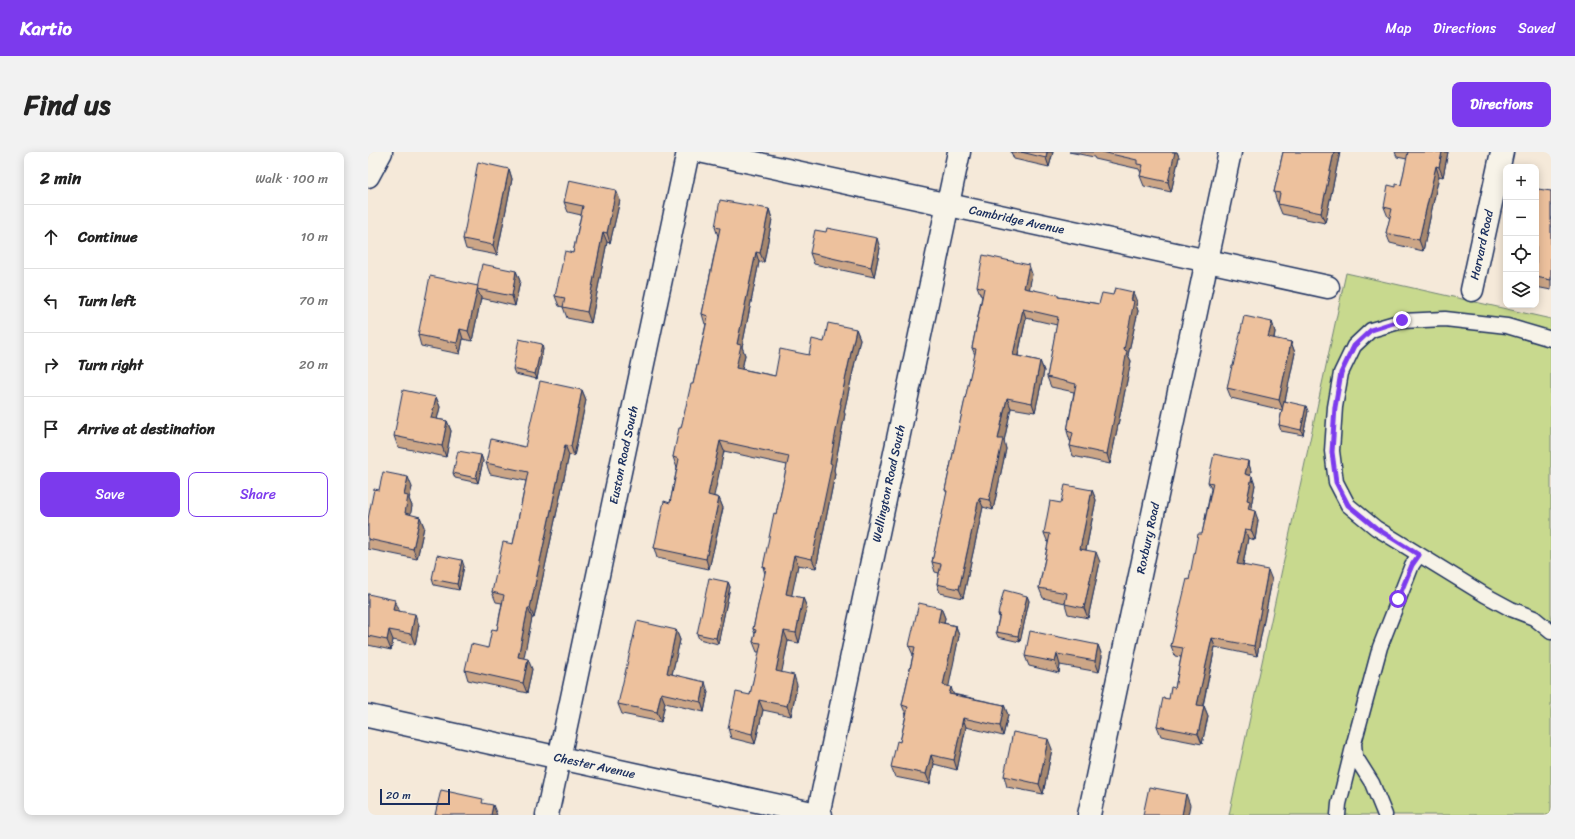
<!DOCTYPE html>
<html lang="en">
<head>
<meta charset="utf-8">
<style>
  body { margin:0; font-family:Sriracha,sans-serif; background:#f2f2f2; color:#222 }
  .controls { position:absolute; right:12px; top:12px; display:grid; overflow:hidden; border-radius:8px; box-shadow:0 2px 10px #0003 }
  .controls button { width:36px; height:36px; display:grid; place-items:center; padding:0; border:0; border-bottom:1px solid #e0e0e0; background:#fff; color:#222; font:20px sans-serif }
  .scale { position:absolute; left:12px; bottom:10px; width:70px; box-sizing:border-box; padding-left:4px; border:2px solid #1b2f5e; border-top:0; font-size:11px; line-height:14px; white-space:nowrap; color:#1b2f5e; -webkit-text-stroke:3px #f7f3e8; paint-order:stroke }
  .stop { position:absolute; width:12px; height:12px; margin:-9px; border:3px solid #7c3aed; border-radius:50%; background:#fff }
  .stop.end { background:#7c3aed; border-color:#fff; box-shadow:0 1px 4px #0008 }
  .list { margin:0; padding:0; list-style:none }
  h2 { display:flex; justify-content:space-between; align-items:center; height:52px; margin:0; padding:0 16px; font-size:17px }
  h2 small { font-size:13px; font-weight:400; color:#767676 }
  .list li { display:grid; grid-template-columns:26px 1fr auto; gap:12px; align-items:center; box-sizing:border-box; height:64px; padding:0 16px; border-top:1px solid #e0e0e0 }
  .list b { display:block; font-size:15px; white-space:nowrap }
  .list em { font-size:13px; font-style:normal; color:#767676 }
  .actions { display:flex; gap:8px; padding:12px 16px }
  .actions a { flex:1; padding:9px 0; border:1px solid #7c3aed; border-radius:8px; text-align:center; font-size:14px; color:#7c3aed }
  .actions .main { background:#7c3aed; color:#fff }
  .icon { flex:none; width:22px; height:22px; fill:none; stroke:currentColor; stroke-width:2; stroke-linecap:round; stroke-linejoin:round }
  .map { position:relative; flex:none; width:1183px; height:663px; overflow:hidden; border-radius:8px }
  header { display:flex; align-items:center; gap:24px; box-sizing:border-box; height:56px; padding:0 20px; background:#7c3aed; color:#fff }
  header strong { font-size:19px }
  nav { display:flex; gap:22px; margin-inline-start:auto; font-size:14px }
  .intro { display:flex; align-items:center; justify-content:space-between; box-sizing:border-box; height:96px; padding:0 24px }
  h1 { margin:0; font-size:28px }
  .button { padding:10px 18px; border-radius:8px; background:#7c3aed; color:#fff; font-size:14px; font-weight:700 }
  main { display:flex; gap:24px; padding:0 24px }
  aside { flex:1; background:#fff; border-radius:8px; box-shadow:0 2px 10px #0003 }
  .map>svg:first-child { display:block }
  .green { fill:#c8d98e; stroke:#728476 }
  .lines { fill:none; stroke-linecap:round; stroke-linejoin:round }
  .service-casing { stroke:#1b2f5e; stroke-width:17 }
  .minor-casing { stroke:#1b2f5e; stroke-width:25 }
  .secondary-casing { stroke:#1b2f5e; stroke-width:25 }
  .service { stroke:#f7f3e8; stroke-width:14 }
  .minor { stroke:#f7f3e8; stroke-width:22 }
  .secondary { stroke:#f7f3e8; stroke-width:22 }
  .wall { fill:#cca687; stroke:#1b2f5e }
  .shaded-wall { fill:#a6876e; stroke:#1b2f5e }
  .building { fill:#edc19d; stroke:#1b2f5e }
  .route { stroke:#7c3aed; stroke-width:5 }
  .labels { text-anchor:middle; stroke-width:3.5; stroke-linejoin:round; paint-order:stroke }
  .street-label { font-size:12px; fill:#1b2f5e; stroke:#f7f3e8 }
</style>
</head>
<body>
<header>
<strong>Kartio</strong>
<nav><a>Map</a><a>Directions</a><a>Saved</a></nav>
</header>
<div class="intro"><h1>Find us</h1><a class="button">Directions</a></div>
<main>
<aside>
<h2>2 min<small>Walk · 100 m</small></h2>
<ul class="list">
<li><svg class="icon" aria-label="ahead" viewBox="0 0 24 24"><path d="M12 20V5M6 11l6-6 6 6"/></svg><div><b>Continue</b></div><em>10 m</em></li>
<li><svg class="icon" aria-label="left" viewBox="0 0 24 24"><path d="M17 20v-9H6M10 6l-5 5 5 5"/></svg><div><b>Turn left</b></div><em>70 m</em></li>
<li><svg class="icon" aria-label="right" viewBox="0 0 24 24"><path d="M7 20v-9h11M14 6l5 5-5 5"/></svg><div><b>Turn right</b></div><em>20 m</em></li>
<li><svg class="icon" aria-label="arrive" viewBox="0 0 24 24"><path d="M6 21V4h12l-3 4 3 4H6"/></svg><div><b>Arrive at destination</b></div></li>
</ul>
<div class="actions"><a class="main">Save</a><a>Share</a></div>
</aside>
<div class="map">
<svg width="1183" height="663" viewBox="0 0 1183 663">
  <rect width="100%" height="100%" fill="#f5e9d9"/>
  <filter id="ink" filterUnits="userSpaceOnUse"><feTurbulence type="fractalNoise" baseFrequency=".025" numOctaves="2"/><feDisplacementMap in="SourceGraphic" scale="8" xChannelSelector="R" yChannelSelector="G"/><feConvolveMatrix kernelMatrix="1 2 1 2 8 2 1 2 1" color-interpolation-filters="sRGB"/></filter>
  <g filter="url(#ink)">
    <!-- green -->
    <polygon class="green" points="978,121 1183,167 1183,663 861,663"/>
    <g class="lines">
      <!-- service casing -->
      <g class="service-casing">
        <g id="service">
          <polyline points="1183,187 1139,174 1077,167 1034,169 1003,178 986,194 973,221 967,255 964,299 968,330 980,353 1008,376 1117,443 1143,457 1166,466 1183,480"/>
          <polyline points="970,663 971,652 985,595"/>
          <polyline points="1017,663 1004,631 987,604 986,591 1012,495 1044,413 1051,403"/>
        </g>
      </g>
      <!-- minor casing -->
      <g class="minor-casing">
        <g id="minor">
          <path id="s1" d="M336,0L960,135"/>
          <path id="s2" d="M1104,138L1134,0"/>
          <path id="s3" d="M0,564L453,663"/>
          <path id="s4" d="M179,663L320,0"/>
          <path id="s5" d="M450,663L591,0"/>
          <path id="s6" d="M721,663L862,0"/>
        </g>
      </g>
      <!-- secondary casing -->
      <g class="secondary-casing">
        <polyline id="secondary" points="0,24 13,0"/>
      </g>
      <!-- service -->
      <use href="#service" class="service"/>
      <!-- minor -->
      <use href="#minor" class="minor"/>
      <!-- secondary -->
      <use href="#secondary" class="secondary"/>
    </g>
    <!-- wall -->
    <g class="wall">
      <polygon points="643,0 685,0 681,15 646,7"/>
      <polygon points="701,0 809,0 811,5 803,40 776,34 772,24 773,21 771,17 727,7 726,5"/>
      <polygon points="915,0 972,0 957,71 914,62 910,52 910,50 909,50 906,40"/>
      <polygon points="1027,0 1080,0 1075,25 1071,24 1055,99 1022,91 1018,81 1022,66 1020,65 1016,55 1028,35 1033,33 1039,7 1029,5"/>
      <polygon points="141,17 144,27 129,103 98,97 95,87"/>
      <polygon points="1183,39 1183,138 1168,135 1168,47"/>
      <polygon points="252,48 242,91 239,90 223,171 199,166 195,155 191,154 187,144 205,101 213,63 200,60 196,50"/>
      <polygon points="401,57 404,67 396,110 391,110 374,195 377,203 374,217 407,224 441,203 456,190 488,177 492,187 476,260 477,262 466,318 467,322 448,416 430,413 423,444 435,446 439,456 431,491 420,489 413,521 429,533 423,564 395,558 387,592 363,586 360,576 382,543 392,500 389,500 385,490 387,482 385,477 397,422 395,415 408,362 419,313 356,299 345,344 351,346 355,356 341,417 289,406 286,396 302,351 309,316 305,305 313,276 325,232 338,172 337,172 334,162 350,84 347,75"/>
      <polygon points="512,96 506,125 446,112 442,101"/>
      <polygon points="148,119 152,129 147,154 113,146 104,189 95,187 92,202 53,194 50,183 110,134"/>
      <polygon points="664,122 661,137 691,145 731,152 769,150 768,153 770,159 760,203 763,209 742,312 705,304 702,294 703,289 702,289 699,279 706,240 683,235 679,225 689,173 658,166 650,204 672,209 676,219 667,260 643,256 636,289 638,297 625,358 615,355 595,446 572,441 569,432 571,421 567,420 564,410 579,341 577,338 607,203 604,196 614,144 613,144 609,134"/>
      <polygon points="904,170 907,180 906,187 923,190 927,201 917,249 940,259 935,283 913,279 911,273 914,258 863,246 859,236 865,214"/>
      <polygon points="175,197 169,227 147,222 145,217"/>
      <polygon points="214,238 218,248 206,304 201,303 166,466 164,466 155,506 164,517 159,541 100,528 97,518 120,496 129,478 134,451 128,450 124,440 145,392 158,329 122,322 118,311 157,295"/>
      <polygon points="68,245 72,255 69,267 79,269 83,279 78,305 30,295 26,284"/>
      <polygon points="113,303 115,309 110,331 87,326 85,321"/>
      <polygon points="880,309 883,319 882,323 887,333 883,354 890,368 887,388 880,386 875,413 904,428 889,504 847,495 835,554 836,554 840,564 834,592 793,584 789,574 801,547 807,536 813,505 807,504 803,494 834,382 843,337 840,330"/>
      <polygon points="44,335 41,347 44,354 42,363 52,365 56,375 49,407 0,397 0,367 11,338"/>
      <polygon points="724,338 728,348 718,398 732,410 720,466 700,462 697,452 697,451 675,446 671,436 680,391 676,381 693,351"/>
      <polygon points="96,414 91,438 66,433 64,427"/>
      <polygon points="360,430 362,435 350,492 331,487 329,482"/>
      <polygon points="0,442 31,458 31,459 51,473 47,493 25,488 23,498 0,493"/>
      <polygon points="659,444 661,449 652,490 630,485 628,480 631,465 630,462"/>
      <polygon points="573,456 577,466 576,471 588,474 591,484 580,534 585,542 636,553 640,563 635,584 598,575 589,618 566,612 562,632 527,625 523,615 532,590 538,563 534,553 545,503 541,494"/>
      <polygon points="308,478 312,488 304,522 340,540 336,560 297,551 293,570 254,562 250,552"/>
      <polygon points="730,493 734,504 731,520 692,513 691,521 661,514 657,504"/>
      <polygon points="684,597 675,642 639,635 636,624"/>
    </g>
    <!-- shaded-wall -->
    <g class="shaded-wall">
      <polygon points="679,0 685,0 681,15 678,6"/>
      <polygon points="805,0 809,0 811,5 803,40 800,30"/>
      <polygon points="966,0 972,0 957,71 953,61"/>
      <polygon points="1074,0 1080,0 1075,25 1071,15"/>
      <polygon points="1068,14 1071,24 1055,99 1051,88"/>
      <polygon points="141,17 144,27 129,103 125,93"/>
      <polygon points="248,38 252,48 242,91 239,81"/>
      <polygon points="401,57 404,67 396,110 392,101"/>
      <polygon points="235,80 239,90 223,171 219,160"/>
      <polygon points="509,86 512,96 506,125 503,115"/>
      <polygon points="388,100 391,110 374,195 377,203 372,226 368,216 369,192"/>
      <polygon points="661,113 664,122 660,146 656,136"/>
      <polygon points="148,119 152,129 147,154 144,144"/>
      <polygon points="109,137 113,146 104,189 100,179"/>
      <polygon points="765,140 769,150 768,153 770,159 760,203 763,209 742,312 739,302"/>
      <polygon points="655,157 658,166 648,212 645,203"/>
      <polygon points="904,170 907,180 904,196 900,185"/>
      <polygon points="92,177 95,187 92,202 89,191"/>
      <polygon points="488,177 492,187 476,260 477,262 466,318 467,322 448,416 444,407 462,311 472,252"/>
      <polygon points="923,190 927,201 915,258 911,248"/>
      <polygon points="174,192 175,197 169,227 167,222"/>
      <polygon points="672,209 676,219 667,260 664,251"/>
      <polygon points="214,238 218,248 206,304 203,294"/>
      <polygon points="68,245 72,255 67,276 63,266"/>
      <polygon points="639,246 643,256 636,289 638,297 625,358 621,348 630,287"/>
      <polygon points="938,254 940,259 935,283 933,278"/>
      <polygon points="79,269 83,279 78,305 74,294"/>
      <polygon points="352,289 356,299 344,353 340,343"/>
      <polygon points="197,293 201,303 166,466 162,456"/>
      <polygon points="113,303 115,309 110,331 108,326"/>
      <polygon points="880,309 883,319 881,332 877,322"/>
      <polygon points="884,324 887,333 883,354 885,359 880,357 879,348"/>
      <polygon points="40,325 44,335 41,347 44,354 41,372 37,361 36,343"/>
      <polygon points="724,338 728,348 716,407 712,397"/>
      <polygon points="351,346 355,356 341,417 338,407"/>
      <polygon points="611,346 615,355 595,446 591,437"/>
      <polygon points="887,359 890,368 887,388 883,378"/>
      <polygon points="52,365 56,375 49,407 45,397"/>
      <polygon points="877,377 880,386 873,422 869,412"/>
      <polygon points="728,400 732,410 720,466 716,456"/>
      <polygon points="426,403 430,413 422,452 418,442"/>
      <polygon points="94,408 96,414 91,438 89,432"/>
      <polygon points="900,418 904,428 889,504 886,494"/>
      <polygon points="360,430 362,435 350,492 348,486"/>
      <polygon points="659,444 661,449 652,490 650,484"/>
      <polygon points="435,446 439,456 431,491 428,481"/>
      <polygon points="27,448 31,458 29,468 25,458"/>
      <polygon points="160,456 164,466 154,515 150,505"/>
      <polygon points="573,456 577,466 574,480 570,470"/>
      <polygon points="47,462 51,473 47,493 43,482"/>
      <polygon points="588,474 591,484 579,543 575,533"/>
      <polygon points="21,478 25,488 23,498 19,488"/>
      <polygon points="308,478 312,488 302,531 299,521"/>
      <polygon points="416,479 420,489 412,529 408,519"/>
      <polygon points="844,486 847,495 833,562 829,553"/>
      <polygon points="730,493 734,504 731,520 727,509"/>
      <polygon points="689,502 692,513 691,521 687,510"/>
      <polygon points="160,507 164,517 159,541 155,531"/>
      <polygon points="426,523 429,533 423,564 419,554"/>
      <polygon points="337,530 340,540 336,560 333,550"/>
      <polygon points="583,535 586,544 581,542"/>
      <polygon points="293,541 297,551 293,570 289,560"/>
      <polygon points="391,548 395,558 387,592 384,582"/>
      <polygon points="636,553 640,563 635,584 632,574"/>
      <polygon points="836,554 840,564 834,592 830,582"/>
      <polygon points="595,566 598,575 589,618 586,608"/>
      <polygon points="680,587 684,597 675,642 671,632"/>
      <polygon points="563,603 566,612 562,632 558,622"/>
      <polygon points="818,642 822,653 820,663 814,663"/>
      <polygon points="125,653 129,663 123,663"/>
    </g>
    <!-- building -->
    <g class="building">
      <polygon points="653,0 679,0 678,6"/>
      <polygon points="734,0 807,0 800,30 772,24 775,13 769,12 769,8"/>
      <polygon points="915,0 966,0 953,61 910,52 912,41 906,40"/>
      <polygon points="1040,0 1074,0 1071,15 1068,14 1051,88 1018,81 1024,57 1016,55 1020,33 1028,35 1028,32 1033,33"/>
      <polygon points="110,10 141,17 125,93 95,87"/>
      <polygon points="201,28 248,38 239,81 235,80 219,160 195,155 197,146 187,144 197,99 205,101 215,54 196,50"/>
      <polygon points="1170,37 1183,39 1183,128 1168,125 1168,47"/>
      <polygon points="352,48 401,57 392,101 388,100 369,192 373,193 368,216 407,224 412,197 441,203 444,187 456,190 460,171 488,177 472,252 473,252 462,311 464,312 444,407 426,403 418,442 435,446 428,481 416,479 408,519 426,523 419,554 391,548 384,582 360,576 368,540 382,543 393,491 385,490 388,478 385,477 398,416 395,415 406,361 408,362 421,304 352,289 340,343 351,346 338,407 286,396 296,349 302,351 311,307 305,305 311,276 313,276 323,232 325,232 340,164 334,162 352,76 347,75"/>
      <polygon points="459,76 509,86 503,115 442,101 447,78 458,80"/>
      <polygon points="615,103 661,113 656,136 690,143 690,145 731,152 734,141 745,143 747,136 765,140 763,148 766,149 756,198 759,199 739,302 702,294 705,281 699,279 708,232 679,225 690,165 655,157 645,203 672,209 664,251 639,246 630,287 635,287 621,348 611,346 591,437 569,432 573,412 564,410 579,339 577,338 608,197 604,196 616,136 609,134"/>
      <polygon points="114,112 148,119 144,144 109,137"/>
      <polygon points="62,124 110,134 100,179 92,177 89,191 50,183"/>
      <polygon points="876,164 904,170 900,185 923,190 911,248 859,236 864,214 865,214"/>
      <polygon points="151,187 174,192 167,222 145,217"/>
      <polygon points="172,229 214,238 203,294 197,293 162,456 160,456 150,505 160,507 155,531 97,518 103,492 120,496 124,477 129,478 136,443 124,440 135,390 145,392 160,320 118,311 123,287 157,295"/>
      <polygon points="35,238 68,245 63,266 79,269 74,294 26,284"/>
      <polygon points="916,249 938,254 933,278 911,273"/>
      <polygon points="90,299 113,303 108,326 85,321"/>
      <polygon points="846,302 880,309 877,322 884,324 879,348 882,349 880,357 887,359 883,378 877,377 869,412 900,418 886,494 844,486 829,553 836,554 830,582 789,574 795,546 801,547 803,535 807,536 815,496 803,494 819,427 821,428 830,382 834,382 845,331 840,330"/>
      <polygon points="15,320 40,325 36,343 40,344 37,361 52,365 45,397 0,387 0,367 6,337 11,338"/>
      <polygon points="697,333 724,338 712,397 728,400 716,456 697,452 699,441 671,436 682,382 676,381 682,349 693,351"/>
      <polygon points="69,403 94,408 89,432 64,427"/>
      <polygon points="341,426 360,430 348,486 329,482"/>
      <polygon points="636,438 659,444 650,484 628,480 632,462 630,462"/>
      <polygon points="0,442 27,448 25,458 47,462 43,482 21,478 19,488 0,484"/>
      <polygon points="551,451 573,456 570,470 588,474 575,533 583,535 581,542 636,553 632,574 595,566 586,608 563,603 558,622 523,615 529,589 532,590 540,555 534,553 547,495 541,494"/>
      <polygon points="269,469 308,478 299,521 337,530 333,550 293,541 289,560 250,552"/>
      <polygon points="662,479 730,493 727,509 689,502 687,510 657,504"/>
      <polygon points="645,580 680,587 671,632 636,624"/>
      <polygon points="781,635 818,642 814,663 775,663"/>
      <polygon points="73,638 115,647 114,651 125,653 123,663 67,663"/>
    </g>
  </g>
  <g class="lines" filter="url(#ink)">
    <!-- route -->
    <polyline class="route" points="1030,447 1044,413 1051,403 1008,376 980,353 968,330 964,300 967,255 973,221 986,194 1003,178 1034,168"/>
  </g>
  <g class="labels">
    <!-- street labels -->
    <g class="street-label">
      <text dy="4" stroke="none"><textPath href="#s1" startOffset="320">Cambridge Avenue</textPath></text>
      <text dy="4" stroke="none"><textPath href="#s2" startOffset="46">Harvard Road</textPath></text>
      <text dy="4" stroke="none"><textPath href="#s4" startOffset="368">Euston Road South</textPath></text>
      <text dy="4" stroke="none"><textPath href="#s5" startOffset="339">Wellington Road South</textPath></text>
      <text dy="4" stroke="none"><textPath href="#s6" startOffset="283">Roxbury Road</textPath></text>
      <text dy="4" stroke="none"><textPath href="#s3" startOffset="232">Chester Avenue</textPath></text>
    </g>
  </g>
</svg>
<div class="controls">
<button>+</button>
<button>−</button>
<button><svg class="icon" aria-label="locate" viewBox="0 0 24 24"><circle cx="12" cy="12" r="6"/><path d="M12 2v4M12 18v4M2 12h4M18 12h4"/></svg></button>
<button><svg class="icon" aria-label="layers" viewBox="0 0 24 24"><path d="M12 4l9 5-9 5-9-5zM3 14l9 5 9-5"/></svg></button>
</div>
<div class="scale">20 m</div>
<div class="stop" style="left:1030px;top:447px"></div>
<div class="stop end" style="left:1034px;top:168px"></div>
</div>
</main>
</body>
</html>
